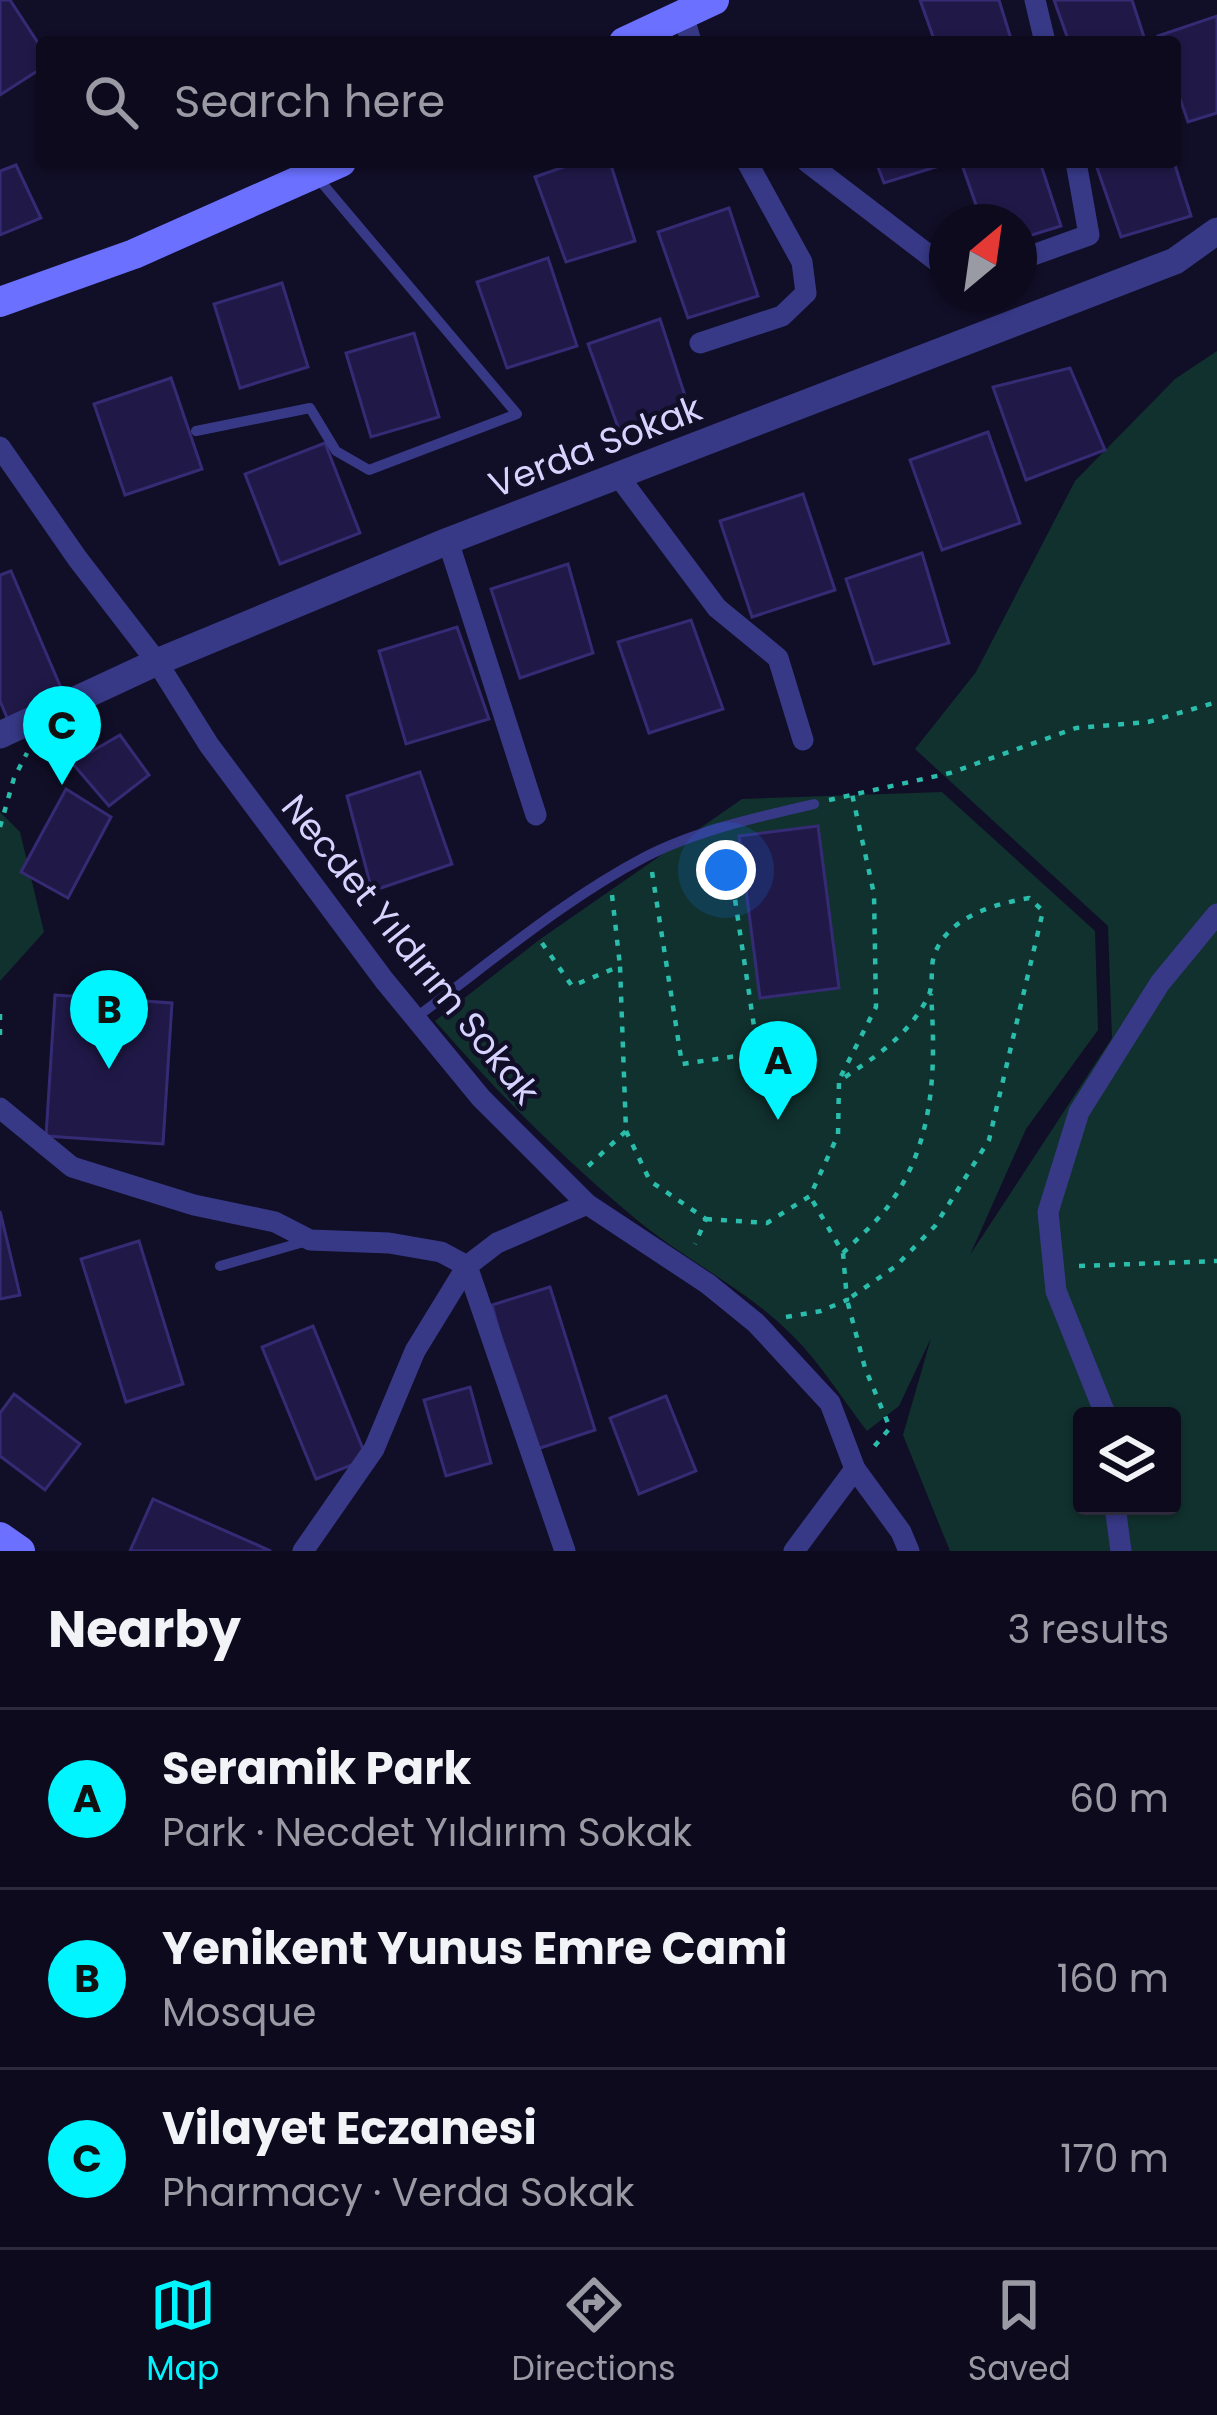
<!DOCTYPE html>
<html lang="en">
<head>
<meta charset="utf-8">
<style>
  body { margin:0; font-family:Poppins,sans-serif; background:#1b182a; color:#f1f3f6 }
  .controls { position:absolute; right:36px; bottom:36px; display:grid; overflow:hidden; border-radius:12px; box-shadow:0 3px 9px #0004 }
  .controls button { width:108px; height:108px; display:grid; place-items:center; padding:0; border:0; border-bottom:3px solid #2d2b3b; background:#0d0a1d; color:#f1f3f6; font:60px sans-serif }
  .compass { position:absolute; left:929px; top:204px; width:108px; height:108px; border-radius:50%; background:#0d0a1d; box-shadow:0 3px 9px #0004; rotate:29deg }
  .you { position:absolute; left:726px; top:870px; width:42px; height:42px; margin:-30px; border:9px solid #fff; border-radius:50%; background:#1a73e8; box-shadow:0 0 0 18px #1a73e833 }
  .badge { display:grid; place-items:center; width:78px; height:78px; border-radius:50%; background:#00f5ff; color:#111; font-size:39px; font-weight:700 }
  .pin { position:absolute; translate:-50% -99px; filter:drop-shadow(0 3px 6px #0008) }
  .pin::after { content:''; position:absolute; top:63px; width:42px; height:36px; background:inherit; clip-path:polygon(0 0,100% 0,50% 100%) }
  .list { margin:0; padding:0; list-style:none }
  h2 { display:flex; justify-content:space-between; align-items:center; height:156px; margin:0; padding:0 48px; font-size:51px }
  h2 small { font-size:39px; font-weight:400; color:#9a9aa4 }
  .list li { display:grid; grid-template-columns:78px 1fr auto; gap:36px; align-items:center; box-sizing:border-box; height:180px; padding:0 48px; border-top:3px solid #2d2b3b }
  .list b { display:block; font-size:45px; white-space:nowrap }
  .list p { margin:0; font-size:39px; white-space:nowrap; color:#9a9aa4 }
  .list em { font-size:39px; font-style:normal; color:#9a9aa4 }
  .icon { flex:none; width:66px; height:66px; fill:none; stroke:currentColor; stroke-width:2; stroke-linecap:round; stroke-linejoin:round }
  .map { position:relative; flex:none; width:1217px; height:1551px; overflow:hidden }
  .search { position:absolute; background:#0d0a1d; box-shadow:0 3px 9px #0004; left:36px; right:36px; top:36px; height:132px; display:flex; align-items:center; gap:30px; box-sizing:border-box; padding:0 42px; border-radius:12px; color:#9a9aa4; font-size:45px }
  .sheet { height:696px; background:#0d0a1d }
  nav { display:flex; justify-content:space-around; align-items:center; box-sizing:border-box; height:168px; border-top:3px solid #2d2b3b; background:#0d0a1d; font-size:33px; color:#9a9aa4 }
  nav a { display:grid; justify-items:center; gap:6px }
  nav .on { color:#00f5ff }
  .map>svg:first-child { display:block }
  .green { fill:#11312e; fill-rule:evenodd }
  .building { fill:#201948; stroke:#352b75; stroke-width:3 }
  .lines { fill:none; stroke-linecap:round; stroke-linejoin:round }
  .path { stroke:#2abdab; stroke-width:4.5; stroke-dasharray:6 9; stroke-linecap:butt }
  .service { stroke:#373987; stroke-width:10 }
  .minor { stroke:#373987; stroke-width:21 }
  .tertiary { stroke:#373987; stroke-width:27 }
  .secondary { stroke:#6b70ff; stroke-width:30 }
  .labels { text-anchor:middle; stroke-width:9; stroke-linejoin:round; paint-order:stroke }
  .street-label { font-size:36px; fill:#d6d4ff; stroke:#110e27 }
</style>
</head>
<body>
<div class="map">
<svg width="1217" height="1551" viewBox="0 0 1217 1551">
  <rect width="100%" height="100%" fill="#110e27"/>
  <!-- green -->
  <g class="green">
    <path d="M1217,351V1551H950L903,1435L931,1338L899,1406L867,1431C843,1400 821,1364 793,1336C746,1288 682,1259 631,1215C557,1153 498,1093 435,1021L539,940L742,799L942,792L1095,931L1098,1030L1026,1129L970,1255L1112,1038L1108,926L915,749L976,672L1075,481L1175,379ZM1082,1416H1172V1506H1082Z"/>
    <polygon points="0,812 20,832 44,932 0,981"/>
  </g>
  <!-- building -->
  <g class="building">
    <polygon points="0,0 10,0 42,49 42,68 0,95"/>
    <polygon points="920,0 999,0 1012,42 935,42"/>
    <polygon points="1054,0 1132,0 1144,37 1129,42 1069,42"/>
    <polygon points="1217,16 1217,113 1188,122 1175,84 1175,42 1160,42 1158,36"/>
    <polygon points="578,162 610,162 635,241 566,262 535,177"/>
    <polygon points="876,162 952,162 884,183"/>
    <polygon points="961,162 1040,162 1061,226 1019,239 1019,222 982,222"/>
    <polygon points="1095,162 1174,162 1191,216 1121,237"/>
    <polygon points="16,165 41,218 0,235 0,171"/>
    <polygon points="729,208 758,296 688,318 658,232"/>
    <polygon points="548,258 577,346 507,368 477,282"/>
    <polygon points="282,283 308,367 240,388 214,304"/>
    <polygon points="660,319 689,408 619,430 588,344"/>
    <polygon points="414,333 439,417 371,437 346,353"/>
    <polygon points="1070,368 1105,450 1026,480 993,387"/>
    <polygon points="171,378 202,469 125,495 94,404"/>
    <polygon points="988,432 1020,523 942,550 910,460"/>
    <polygon points="325,443 360,533 280,564 245,474"/>
    <polygon points="803,494 835,590 752,617 720,521"/>
    <polygon points="922,553 949,643 874,664 846,579"/>
    <polygon points="568,564 593,653 520,678 491,589"/>
    <polygon points="11,571 64,695 8,720 0,701 0,575"/>
    <polygon points="691,620 723,709 649,733 618,642"/>
    <polygon points="457,627 489,719 406,744 379,651"/>
    <polygon points="120,735 149,775 109,806 72,763"/>
    <polygon points="420,772 452,864 372,891 347,796"/>
    <polygon points="66,789 111,817 68,898 21,872"/>
    <polygon points="818,826 839,988 760,998 739,836"/>
    <polygon points="55,995 172,1003 163,1144 46,1136"/>
    <polygon points="0,1211 20,1295 0,1299"/>
    <polygon points="139,1241 183,1384 126,1402 81,1259"/>
    <polygon points="550,1287 595,1430 531,1451 492,1305"/>
    <polygon points="313,1326 367,1459 316,1479 262,1347"/>
    <polygon points="470,1387 491,1463 446,1476 424,1400"/>
    <polygon points="14,1394 80,1444 45,1490 0,1456 0,1413"/>
    <polygon points="666,1396 696,1471 639,1494 610,1418"/>
    <polygon points="153,1499 271,1551 130,1551"/>
  </g>
  <g class="lines">
    <!-- path -->
    <g class="path">
      <polyline points="829,800 950,773 1076,728 1148,722 1217,702"/>
      <polyline points="0,827 14,778 27,753"/>
      <polyline points="652,872 682,1064 758,1053 727,846"/>
      <polyline points="612,895 620,966"/>
      <polyline points="542,943 572,986 620,966 626,1131 585,1169"/>
      <polyline points="0,1014 0,1035"/>
      <polyline points="841,1076 876,1007 874,894 852,794"/>
      <polyline points="626,1131 650,1181 706,1219 695,1244"/>
      <path d="M706,1219L767,1223L810,1196L838,1135L839,1081C875,1057 906,1038 927,999C935,985 929,967 935,953C949,917 994,904 1029,898L1043,911L989,1140L935,1226L896,1266L847,1300L865,1368L890,1428L872,1449"/>
      <path d="M843,1253C858,1238 877,1222 889,1205C935,1142 936,1068 931,994"/>
      <polyline points="1079,1266 1217,1261"/>
      <polyline points="786,1317 821,1311 847,1300 843,1253 811,1198"/>
    </g>
    <!-- service -->
    <g class="service">
      <polyline points="196,431 310,408 336,451 369,470 517,414 316,176"/>
      <path d="M415,1018C490,963 563,900 645,857C695,831 758,817 814,804"/>
      <polyline points="220,1266 307,1241"/>
    </g>
    <!-- minor -->
    <g class="minor">
      <polyline points="1035,0 1045,42"/>
      <polyline points="684,17 691,42"/>
      <polyline points="807,162 947,269"/>
      <polyline points="1019,260 1089,235 1076,162"/>
      <polyline points="700,343 782,316 806,293 802,262 747,162"/>
      <polyline points="0,447 77,558 157,662 209,745 384,980 481,1098 587,1204 708,1284 756,1323 830,1403 855,1469 901,1532 909,1551"/>
      <polyline points="619,477 717,608 778,658 803,740"/>
      <polyline points="448,541 536,815"/>
      <polyline points="0,1108 72,1167 194,1205 275,1222 310,1240 389,1243 441,1252 467,1266 565,1551"/>
      <polyline points="1106,1416 1056,1291 1048,1212 1079,1112 1160,983 1217,914"/>
      <polyline points="1115,1506 1121,1551"/>
      <polyline points="303,1551 374,1449 415,1351 467,1266 497,1243 587,1204"/>
      <polyline points="794,1551 855,1469"/>
    </g>
    <!-- tertiary -->
    <polyline class="tertiary" points="0,735 157,662 448,541 1175,261 1217,231"/>
    <!-- secondary -->
    <g class="secondary">
      <polyline points="624,42 714,0"/>
      <polyline points="0,302 134,254 341,162"/>
      <polyline points="0,1537 20,1551"/>
    </g>
  </g>
  <g class="labels">
    <!-- street labels -->
    <g class="street-label">
      <text transform="translate(595 446) rotate(-21)" y="13">Verda Sokak</text>
      <text transform="translate(411 949) rotate(51)" y="13">Necdet Yıldırım Sokak</text>
    </g>
  </g>
</svg>
<div class="controls">
<button><svg class="icon" aria-label="layers" viewBox="0 0 24 24"><path d="M12 4l9 5-9 5-9-5zM3 14l9 5 9-5"/></svg></button>
</div>
<svg class="compass" viewBox="-18 -18 36 36"><path d="M0-13l5 13h-10z" fill="#e53935"/><path d="M0 13l5-13h-10z" fill="#9a9aa4"/></svg>
<div class="you"></div>
<div class="pin badge" style="left:778px;top:1120px">A</div>
<div class="pin badge" style="left:109px;top:1069px">B</div>
<div class="pin badge" style="left:62px;top:785px">C</div>
<div class="search"><svg class="icon" aria-label="search" viewBox="0 0 24 24"><circle cx="10" cy="10" r="6"/><path d="M15 15l6 6"/></svg>Search here</div>
</div>
<section class="sheet">
<h2>Nearby<small>3 results</small></h2>
<ul class="list">
<li><span class="badge">A</span><div><b>Seramik Park</b><p>Park · Necdet Yıldırım Sokak</p></div><em>60 m</em></li>
<li><span class="badge">B</span><div><b>Yenikent Yunus Emre Cami</b><p>Mosque</p></div><em>160 m</em></li>
<li><span class="badge">C</span><div><b>Vilayet Eczanesi</b><p>Pharmacy · Verda Sokak</p></div><em>170 m</em></li>
</ul>
</section>
<nav>
<a class="on"><svg class="icon" aria-label="map" viewBox="0 0 24 24"><path d="M3 6l6-2 6 2 6-2v14l-6 2-6-2-6 2zM9 4v14M15 6v14"/></svg>Map</a>
<a><svg class="icon" aria-label="directions" viewBox="0 0 24 24"><path d="M12 3l9 9-9 9-9-9zM9 14v-3h6M13 9l2 2-2 2"/></svg>Directions</a>
<a><svg class="icon" aria-label="saved" viewBox="0 0 24 24"><path d="M7 4h10v16l-5-4-5 4z"/></svg>Saved</a>
</nav>
</body>
</html>
